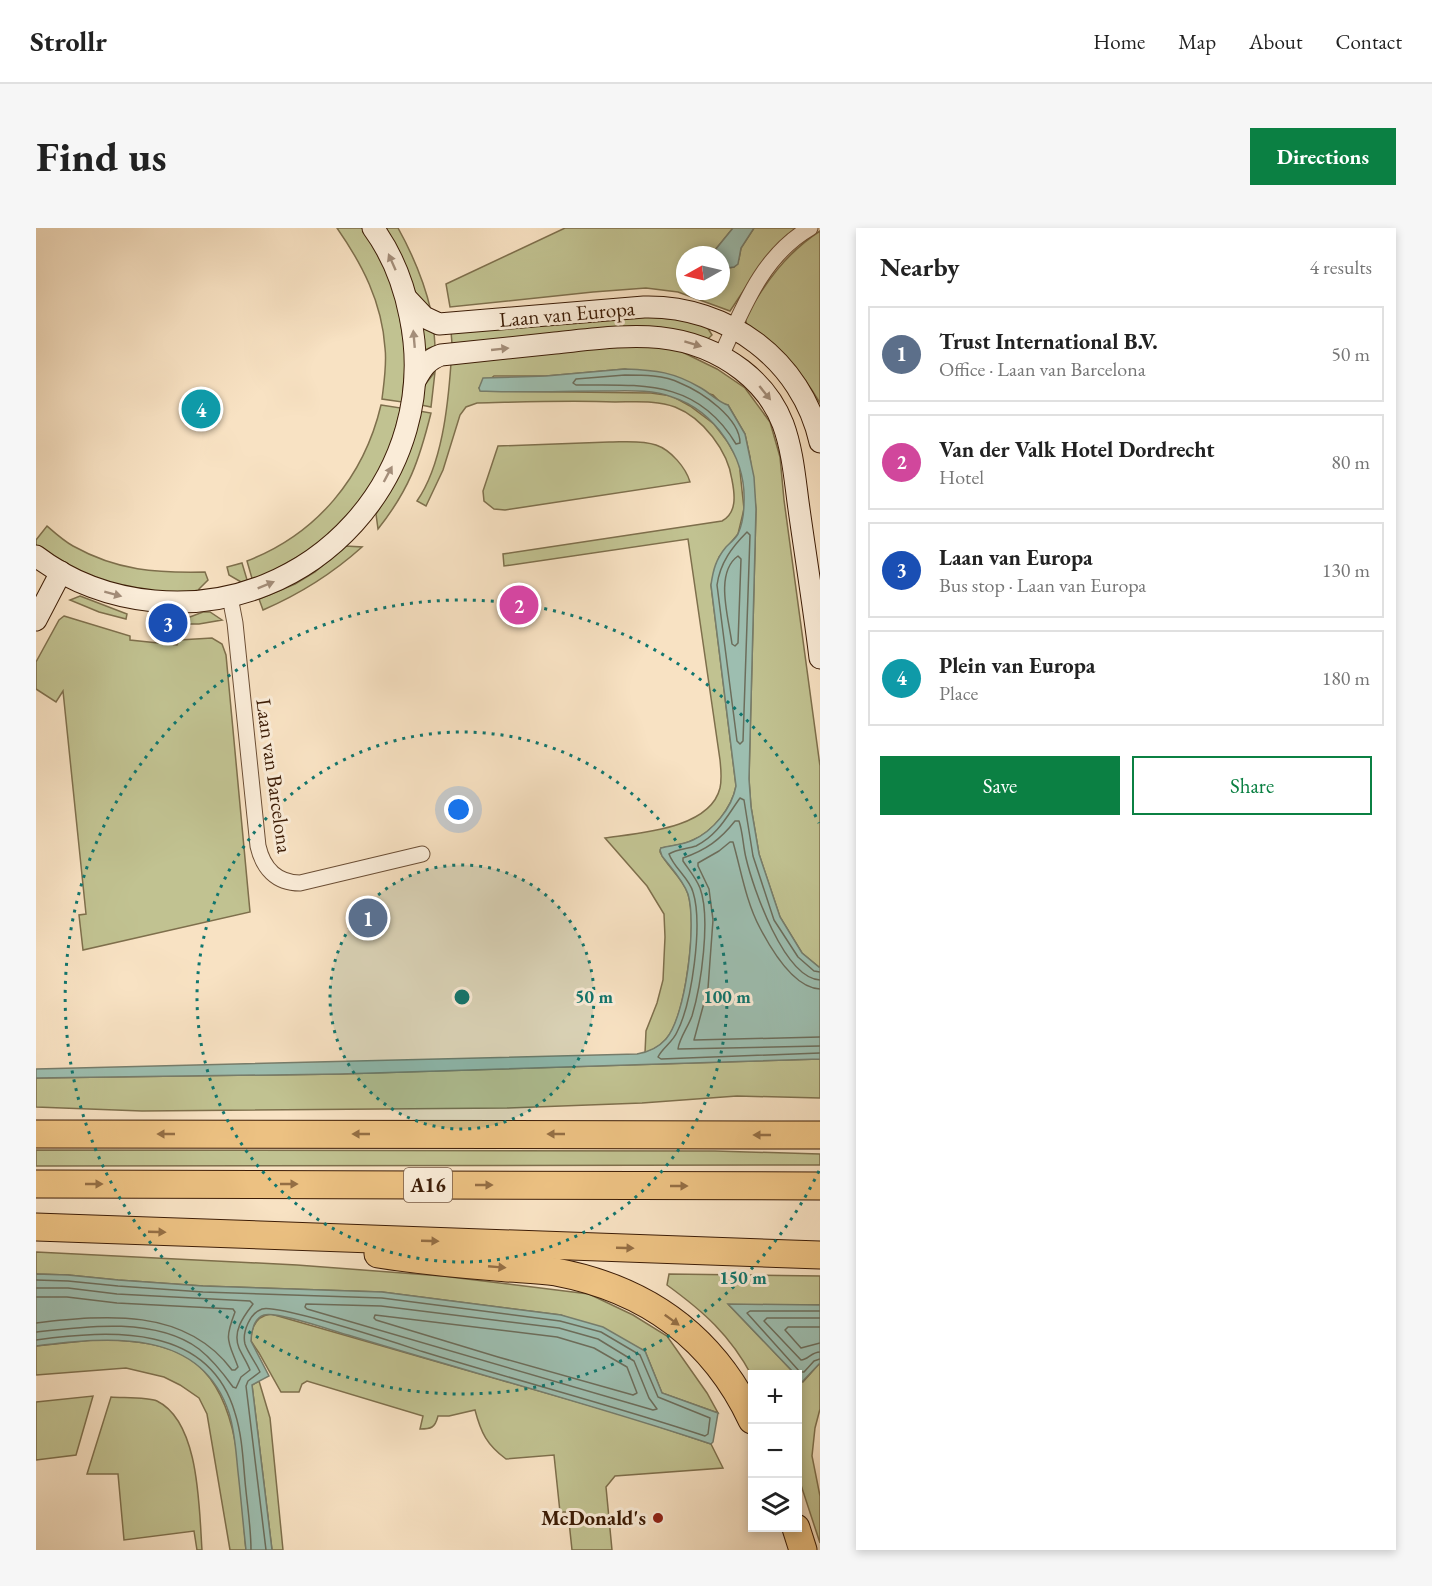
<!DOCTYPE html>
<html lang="en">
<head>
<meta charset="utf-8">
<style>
  body { margin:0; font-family:"EB Garamond",serif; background:#f6f6f6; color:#222 }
  .controls { position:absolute; right:18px; bottom:18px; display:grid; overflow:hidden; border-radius:0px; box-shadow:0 3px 9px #0003 }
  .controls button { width:54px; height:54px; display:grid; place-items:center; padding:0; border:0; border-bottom:2px solid #e0e0e0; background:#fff; color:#222; font:30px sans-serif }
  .compass { position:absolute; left:640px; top:18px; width:54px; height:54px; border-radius:50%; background:#fff; box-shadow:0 3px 9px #0003; rotate:262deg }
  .you { position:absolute; left:423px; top:582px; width:21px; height:21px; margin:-15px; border:4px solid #fff; border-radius:50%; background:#1a73e8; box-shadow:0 0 0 9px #1a73e833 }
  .badge { display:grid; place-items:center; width:39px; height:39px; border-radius:50%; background:#0b8043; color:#fff; font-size:20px; font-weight:700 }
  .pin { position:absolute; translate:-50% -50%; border:3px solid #fff; box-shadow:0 2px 6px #0006 }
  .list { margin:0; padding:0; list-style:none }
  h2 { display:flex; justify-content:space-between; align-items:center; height:78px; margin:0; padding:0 24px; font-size:26px }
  h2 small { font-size:20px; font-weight:400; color:#767676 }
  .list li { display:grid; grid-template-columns:39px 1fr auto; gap:18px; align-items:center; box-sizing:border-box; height:96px; margin:0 12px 12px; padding:0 12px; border:2px solid #e0e0e0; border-radius:0px }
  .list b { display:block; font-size:22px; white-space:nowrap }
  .list p { margin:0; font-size:20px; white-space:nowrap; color:#767676 }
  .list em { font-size:20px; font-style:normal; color:#767676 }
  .actions { display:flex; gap:12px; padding:18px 24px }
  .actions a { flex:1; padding:14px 0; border:2px solid #0b8043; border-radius:0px; text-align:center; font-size:21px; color:#0b8043 }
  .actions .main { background:#0b8043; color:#fff }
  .icon { flex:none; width:33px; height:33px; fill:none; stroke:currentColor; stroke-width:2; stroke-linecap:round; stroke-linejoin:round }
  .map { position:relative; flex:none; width:784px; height:1322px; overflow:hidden; border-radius:0px }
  header { display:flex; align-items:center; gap:36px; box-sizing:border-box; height:84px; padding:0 30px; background:#fff; border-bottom:2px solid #e0e0e0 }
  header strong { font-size:28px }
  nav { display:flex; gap:33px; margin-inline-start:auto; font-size:21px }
  .intro { display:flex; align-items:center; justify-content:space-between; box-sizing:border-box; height:144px; padding:0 36px }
  h1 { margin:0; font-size:42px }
  .button { padding:15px 27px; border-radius:0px; background:#0b8043; color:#fff; font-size:21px; font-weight:700 }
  main { display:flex; gap:36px; padding:0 36px }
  aside { flex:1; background:#fff; border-radius:0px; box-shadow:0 3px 9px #0003 }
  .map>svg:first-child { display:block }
  .green { fill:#c1c291; stroke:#7e6f4c; stroke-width:1.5 }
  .water { fill:#9dbeb0; stroke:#767d6c; stroke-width:1.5 }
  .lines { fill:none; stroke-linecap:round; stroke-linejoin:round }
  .shore { stroke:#6c6d5b; stroke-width:1.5 }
  .street-casing { stroke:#6b4e35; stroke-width:17 }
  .secondary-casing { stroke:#3c1c06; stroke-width:23 }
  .highway-casing { stroke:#3c1c06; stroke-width:29 }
  .street { stroke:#faecd8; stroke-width:15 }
  .secondary { stroke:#faecd8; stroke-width:21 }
  .highway { stroke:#ecc182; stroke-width:27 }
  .oneway { fill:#a48e7a }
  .oneway2 { fill:#946e44 }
  .ring { fill:none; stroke:#0f766e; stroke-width:3; stroke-dasharray:3 6 }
  .poi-dot { fill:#8f2418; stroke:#faecd8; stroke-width:2 }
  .labels { text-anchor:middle; stroke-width:6; stroke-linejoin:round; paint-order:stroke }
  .shield { fill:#faecd8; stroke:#755a45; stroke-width:1.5 }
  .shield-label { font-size:20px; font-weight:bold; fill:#3c1c06 }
  .street-label { font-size:21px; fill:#3c1c06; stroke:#faecd8 }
  .poi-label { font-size:21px; font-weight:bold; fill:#3c1c06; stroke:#faecd8; text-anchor:end }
  .centre { fill:#0f766e; stroke:#faecd8; stroke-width:3 }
  .ring-label { font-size:18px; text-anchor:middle; font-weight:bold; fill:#0f766e; stroke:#faecd8; stroke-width:6; stroke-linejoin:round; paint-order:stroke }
</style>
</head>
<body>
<header>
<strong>Strollr</strong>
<nav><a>Home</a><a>Map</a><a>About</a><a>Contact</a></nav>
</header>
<div class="intro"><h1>Find us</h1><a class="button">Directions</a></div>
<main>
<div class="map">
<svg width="784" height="1322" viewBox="0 0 784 1322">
  <rect width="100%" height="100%" fill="#f8e2c3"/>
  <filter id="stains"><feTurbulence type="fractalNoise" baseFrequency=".00333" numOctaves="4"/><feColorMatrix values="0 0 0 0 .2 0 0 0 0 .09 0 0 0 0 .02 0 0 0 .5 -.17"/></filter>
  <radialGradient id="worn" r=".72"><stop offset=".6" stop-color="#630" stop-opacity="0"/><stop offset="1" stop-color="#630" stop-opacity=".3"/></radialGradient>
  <!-- green -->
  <g class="green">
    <path d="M301,0H326L335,14L360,63L370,131L366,174L346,171C348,154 351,136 349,120C346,74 326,36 301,0Z"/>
    <path d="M348,0H362C377,27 388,53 395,83L382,71L369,38Z"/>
    <polygon points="529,0 697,0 675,27 649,27 649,63 685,63 685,41 698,39 703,31 705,20 718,0 762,0 726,35 694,83 642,64 610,60 557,64 414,79 410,56"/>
    <path d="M784,3V175C765,143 743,117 711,97L709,90C729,55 750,25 784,3Z"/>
    <path d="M582,86L647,92L671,99L676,107L670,113C645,104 625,99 599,98L416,116L415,103Z"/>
    <polygon points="380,96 398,104 399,118 391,121 383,127"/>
    <path d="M597,114L636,119L681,141L709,160L734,194L744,229L748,272L784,538V740L766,725L744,689L723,626L715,579L713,551L720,281L714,229L709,206L692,177L686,176L677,167L589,141L510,148H458L443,160L445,163L615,165L636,168L654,178L678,196L691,213L703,234L708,281L702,306L683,329L675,357L700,558C696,580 677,603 657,612C648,617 636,618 625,620L624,624C631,639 647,650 652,666C661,696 650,779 634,806C628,815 619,822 609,825L610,803L621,775L627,752L629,709L628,686L611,658L569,610C603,605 674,601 684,560C686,551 685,541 684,532L652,311L468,338L467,326L686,293C701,285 699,267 696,252C692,223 667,190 639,179C621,172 599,174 579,174C533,172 487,174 441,175L430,179L424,187L407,242L390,278L381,273C406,237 412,178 415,135Z"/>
    <polygon points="399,144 395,179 385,177 387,159"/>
    <path d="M345,177L365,180L352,228L325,273L281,318L217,354L211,333C281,306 328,249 345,177Z"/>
    <path d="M383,183L395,185C383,233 373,262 342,301L340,286C363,249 374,226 383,183Z"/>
    <path d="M573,214C588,214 606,212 620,217C635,222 650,240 654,254L469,282L458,281L448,273L447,263L462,218Z"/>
    <path d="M11,298C19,305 28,313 37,318C82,343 120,345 169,344L172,352L163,361V365C148,365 131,366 116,365C74,360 34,342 0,317V312Z"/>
    <path d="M309,318L326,319C296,346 264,366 227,382L223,371L259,356L279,344Z"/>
    <polygon points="206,335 212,355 205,354 193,347 191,339"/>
    <polygon points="44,368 91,386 90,391 63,384 34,372"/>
    <polygon points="167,384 174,384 186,392 163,396 134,396 135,393 146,392"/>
    <polygon points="28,388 94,408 94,412 141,417 143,412 176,410 186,416 190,427 214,684 47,722 43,687 50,686 27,463 20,474 0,461 0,434 23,392"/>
    <polygon points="784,831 784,870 701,868 606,875 471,880 106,883 0,879 0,850 304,846"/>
    <polygon points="0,922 679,923 784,926 784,937 0,938"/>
    <polygon points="0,1024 261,1037 406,1048 553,1066 597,1087 631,1108 671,1165 682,1185 626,1165 609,1123 525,1087 346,1064 167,1058 82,1052 32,1047 0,1046"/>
    <path d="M633,1046L784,1048V1077H693L759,1146L716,1148C694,1107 668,1084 631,1057Z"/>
    <path d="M235,1086L597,1190L675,1216L687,1240L579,1248L570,1259L576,1322H536L532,1284H524L518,1227L470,1231C451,1217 445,1205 439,1182L413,1188H402C399,1200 395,1201 384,1201L387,1188L271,1153L266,1156L263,1164H245L223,1125L215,1113C215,1099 220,1088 235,1086Z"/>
    <path d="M66,1111C96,1113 128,1114 154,1131C208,1167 204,1264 210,1322H194L171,1186L163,1170L144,1157L128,1149L90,1140L0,1147V1118Z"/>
    <polygon points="784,1135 784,1181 779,1200 776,1228 784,1268 784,1315 762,1248 762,1149 767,1154"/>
    <polygon points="223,1153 234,1190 247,1322 236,1322 216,1157"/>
    <polygon points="57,1168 40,1227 0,1232 0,1174"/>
    <path d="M75,1169C86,1170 112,1169 121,1173C164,1194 163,1281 166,1322H161L158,1303L88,1312L82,1246H51Z"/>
  </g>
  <!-- water -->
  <g class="water">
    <polygon points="697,0 718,0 705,20 702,36 698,39 685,41 685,27 675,27"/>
    <path d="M589,141C620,142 638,144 665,160C674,165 682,174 692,177L709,206L718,249L720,281L713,551L715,579L723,626L744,689L766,725L784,740V831L304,846L0,850V841L601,826C613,824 622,820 630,811C650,788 661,696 652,666C647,652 635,640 626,628L624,622L625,620C636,617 647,617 657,612C677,603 696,580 700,558L675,357C677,342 680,331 690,319C694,315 699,311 702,306C706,297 708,284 708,274C710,229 679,183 636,169C615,161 589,163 568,163C527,163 485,165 444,163L443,160L447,150L510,148Z"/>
    <path d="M0,1046L32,1047L82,1052L167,1058L346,1064L525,1087L567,1099L609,1123L626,1165L682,1185L677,1214L675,1216C555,1176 433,1144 312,1107C297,1103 241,1083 228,1087C218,1090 215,1104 215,1113L233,1148L216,1157L236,1322H210C207,1296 205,1270 202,1244C200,1225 199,1204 193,1185C165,1099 72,1109 0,1118Z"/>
    <polygon points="692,1076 784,1077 784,1135 766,1154 762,1146 759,1146"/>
  </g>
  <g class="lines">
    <!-- shore -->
    <g class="shore">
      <path d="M589,147C607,147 628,147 644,155C666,164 704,190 704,215L700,216C661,151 606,157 540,157L537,155L540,151Z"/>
      <path d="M711,304L714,307L707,513L704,516L701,513L681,357C684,335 696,319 711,304Z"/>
      <path d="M702,328L705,331L702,415L699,418L696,416C693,391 678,345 702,328Z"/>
      <path d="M784,744L778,743L762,729L738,692L717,628L708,572L704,570C691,588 682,607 660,618C651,621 641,621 633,626C638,640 653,650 657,664C667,696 656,775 641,804C637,814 626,820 622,829L625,831L784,825"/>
      <path d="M784,752C748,750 717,660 710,630C707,618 707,605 703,593H699C684,612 670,622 647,630V633C653,642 660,650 664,660C675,690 665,758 656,788C652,799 643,811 642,821L784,818"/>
      <path d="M784,761C758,760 735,721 724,700C710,674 705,642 697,614H694L683,623L662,635V638L673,661L677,692L672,760L658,812L784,809"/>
      <path d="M0,1052L32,1053L82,1058L167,1064L346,1070L524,1093L565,1104L604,1127L622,1169L674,1190L672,1206L669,1208C576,1177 482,1153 388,1124C363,1116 244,1076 226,1081C214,1085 206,1104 209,1116C212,1125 220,1135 224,1144L212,1153L210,1158L230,1322"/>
      <path d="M0,1060H32L81,1066L214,1073L217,1076C208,1088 196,1103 203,1120C206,1127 211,1134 214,1142L205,1149L200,1160L197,1159C187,1145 177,1132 163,1121C120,1089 50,1098 0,1104"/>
      <path d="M0,1069H31L81,1075L197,1081L199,1084C188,1113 192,1112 202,1139L199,1142H196C149,1079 69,1087 0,1095"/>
      <polygon points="270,1076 345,1078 523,1100 562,1111 598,1133 613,1170 621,1181 617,1182 271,1081 269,1079"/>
      <polyline points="784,1083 714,1083 711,1085 764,1144 768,1144 778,1133 784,1131"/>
      <polygon points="339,1087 521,1109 558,1120 591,1139 601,1165 597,1167 462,1129 340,1092 338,1090"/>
      <path d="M784,1090H731L728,1093L765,1132C772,1132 775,1124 784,1124"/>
      <polyline points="784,1099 752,1099 749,1102 765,1120 784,1115"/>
      <path d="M0,1112C74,1102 173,1095 199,1185C206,1207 207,1231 209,1253C211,1276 215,1299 215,1322"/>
    </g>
    <!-- street casing -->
    <g class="street-casing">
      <g id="street">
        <path d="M685,128C707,80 726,28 774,0"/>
        <path d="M194,369L199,395L222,618C227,640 240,655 264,655L386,626"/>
      </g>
    </g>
    <!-- secondary casing -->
    <g class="secondary-casing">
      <g id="secondary">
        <path d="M371,71L388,89L403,96L608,79C692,77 766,133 784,214"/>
        <path d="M379,153C386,140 391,132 405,127C443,123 481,119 519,115C588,108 647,97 706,142C724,156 739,175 747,196C757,223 759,253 763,281C770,331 778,380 784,430"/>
        <path d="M0,328C34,354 76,369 118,373C277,388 407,245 374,88C368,57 356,26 337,0"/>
        <polyline points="0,392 25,344"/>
      </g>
    </g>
    <!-- highway casing -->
    <g class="highway-casing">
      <g id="highway">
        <polyline points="0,906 784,907"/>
        <polyline points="0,956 784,958"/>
        <polyline points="0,999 784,1027"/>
        <path d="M342,1026C381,1032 421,1036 460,1039C480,1041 500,1041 520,1044C610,1061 677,1109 716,1192"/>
        <polyline points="760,1300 767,1322"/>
      </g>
    </g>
    <!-- street -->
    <use href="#street" class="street"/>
    <!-- secondary -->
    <use href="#secondary" class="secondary"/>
    <!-- highway -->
    <use href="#highway" class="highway"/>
  </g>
  <!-- one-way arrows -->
  <defs><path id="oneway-solid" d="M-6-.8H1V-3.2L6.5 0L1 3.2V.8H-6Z" transform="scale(1.5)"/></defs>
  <g class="oneway">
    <use href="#oneway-solid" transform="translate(356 34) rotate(-114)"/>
    <use href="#oneway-solid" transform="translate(378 111) rotate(-95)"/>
    <use href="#oneway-solid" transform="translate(657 116) rotate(17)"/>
    <use href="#oneway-solid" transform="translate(464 121) rotate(-6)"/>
    <use href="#oneway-solid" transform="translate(729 165) rotate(51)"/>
    <use href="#oneway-solid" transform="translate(352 246) rotate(-62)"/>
    <use href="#oneway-solid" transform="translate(230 357) rotate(-22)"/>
    <use href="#oneway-solid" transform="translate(77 366) rotate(15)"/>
  </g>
  <g class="oneway2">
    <use href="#oneway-solid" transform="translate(130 906) rotate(180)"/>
    <use href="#oneway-solid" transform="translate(325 906) rotate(180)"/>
    <use href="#oneway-solid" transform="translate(520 906) rotate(180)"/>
    <use href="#oneway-solid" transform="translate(726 907) rotate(-180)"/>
    <use href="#oneway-solid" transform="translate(58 956)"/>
    <use href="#oneway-solid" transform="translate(253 956)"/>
    <use href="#oneway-solid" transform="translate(448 957)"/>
    <use href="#oneway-solid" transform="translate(643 958)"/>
    <use href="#oneway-solid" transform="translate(121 1004) rotate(2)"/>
    <use href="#oneway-solid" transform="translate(394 1013) rotate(2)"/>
    <use href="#oneway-solid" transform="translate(589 1020) rotate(2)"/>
    <use href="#oneway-solid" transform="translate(461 1039) rotate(5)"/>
    <use href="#oneway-solid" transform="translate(636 1092) rotate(36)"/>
  </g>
  <!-- distance rings -->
  <circle cx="426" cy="769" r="132" fill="#0f766e" fill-opacity=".12"/>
  <g class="ring">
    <circle cx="426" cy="769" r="132"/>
    <circle cx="426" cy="769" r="265"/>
    <path d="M783 943A397 397 0 1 1 783 595"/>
  </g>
  <!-- markers -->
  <circle class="poi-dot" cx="622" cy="1290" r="6"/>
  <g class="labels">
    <!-- shield labels -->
    <rect class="shield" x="368" y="940" width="48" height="34" rx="4.5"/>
    <g class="shield-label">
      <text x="392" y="964">A16</text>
    </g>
    <!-- street labels -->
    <g class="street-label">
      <text transform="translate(531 86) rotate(-5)" y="7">Laan van Europa</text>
      <text transform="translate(238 548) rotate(82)" y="7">Laan van Barcelona</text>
    </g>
    <!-- poi labels -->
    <g class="poi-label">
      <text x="610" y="1297">McDonald's</text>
    </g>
  </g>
  <circle cx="426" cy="769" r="9" class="centre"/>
  <g class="ring-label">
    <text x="558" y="775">50 m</text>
    <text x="691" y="775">100 m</text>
    <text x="707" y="1056">150 m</text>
  </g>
  <rect width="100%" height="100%" filter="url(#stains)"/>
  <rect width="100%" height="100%" fill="url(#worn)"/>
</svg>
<div class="controls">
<button>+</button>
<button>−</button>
<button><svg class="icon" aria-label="layers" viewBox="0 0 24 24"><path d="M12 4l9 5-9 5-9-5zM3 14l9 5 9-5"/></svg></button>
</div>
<svg class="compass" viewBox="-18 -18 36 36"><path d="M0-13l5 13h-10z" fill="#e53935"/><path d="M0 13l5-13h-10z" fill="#767676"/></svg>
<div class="you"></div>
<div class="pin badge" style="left:332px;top:690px;background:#5c6f8a">1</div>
<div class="pin badge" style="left:483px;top:377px;background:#d1479c">2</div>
<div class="pin badge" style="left:132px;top:395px;background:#1a4fb4">3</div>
<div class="pin badge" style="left:165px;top:181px;background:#0f9aa8">4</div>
</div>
<aside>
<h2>Nearby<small>4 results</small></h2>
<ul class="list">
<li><span class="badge" style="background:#5c6f8a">1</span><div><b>Trust International B.V.</b><p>Office · Laan van Barcelona</p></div><em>50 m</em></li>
<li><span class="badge" style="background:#d1479c">2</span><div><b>Van der Valk Hotel Dordrecht</b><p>Hotel</p></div><em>80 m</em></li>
<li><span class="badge" style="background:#1a4fb4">3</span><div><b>Laan van Europa</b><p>Bus stop · Laan van Europa</p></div><em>130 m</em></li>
<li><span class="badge" style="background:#0f9aa8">4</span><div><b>Plein van Europa</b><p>Place</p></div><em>180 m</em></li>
</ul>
<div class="actions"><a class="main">Save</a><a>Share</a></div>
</aside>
</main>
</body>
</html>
